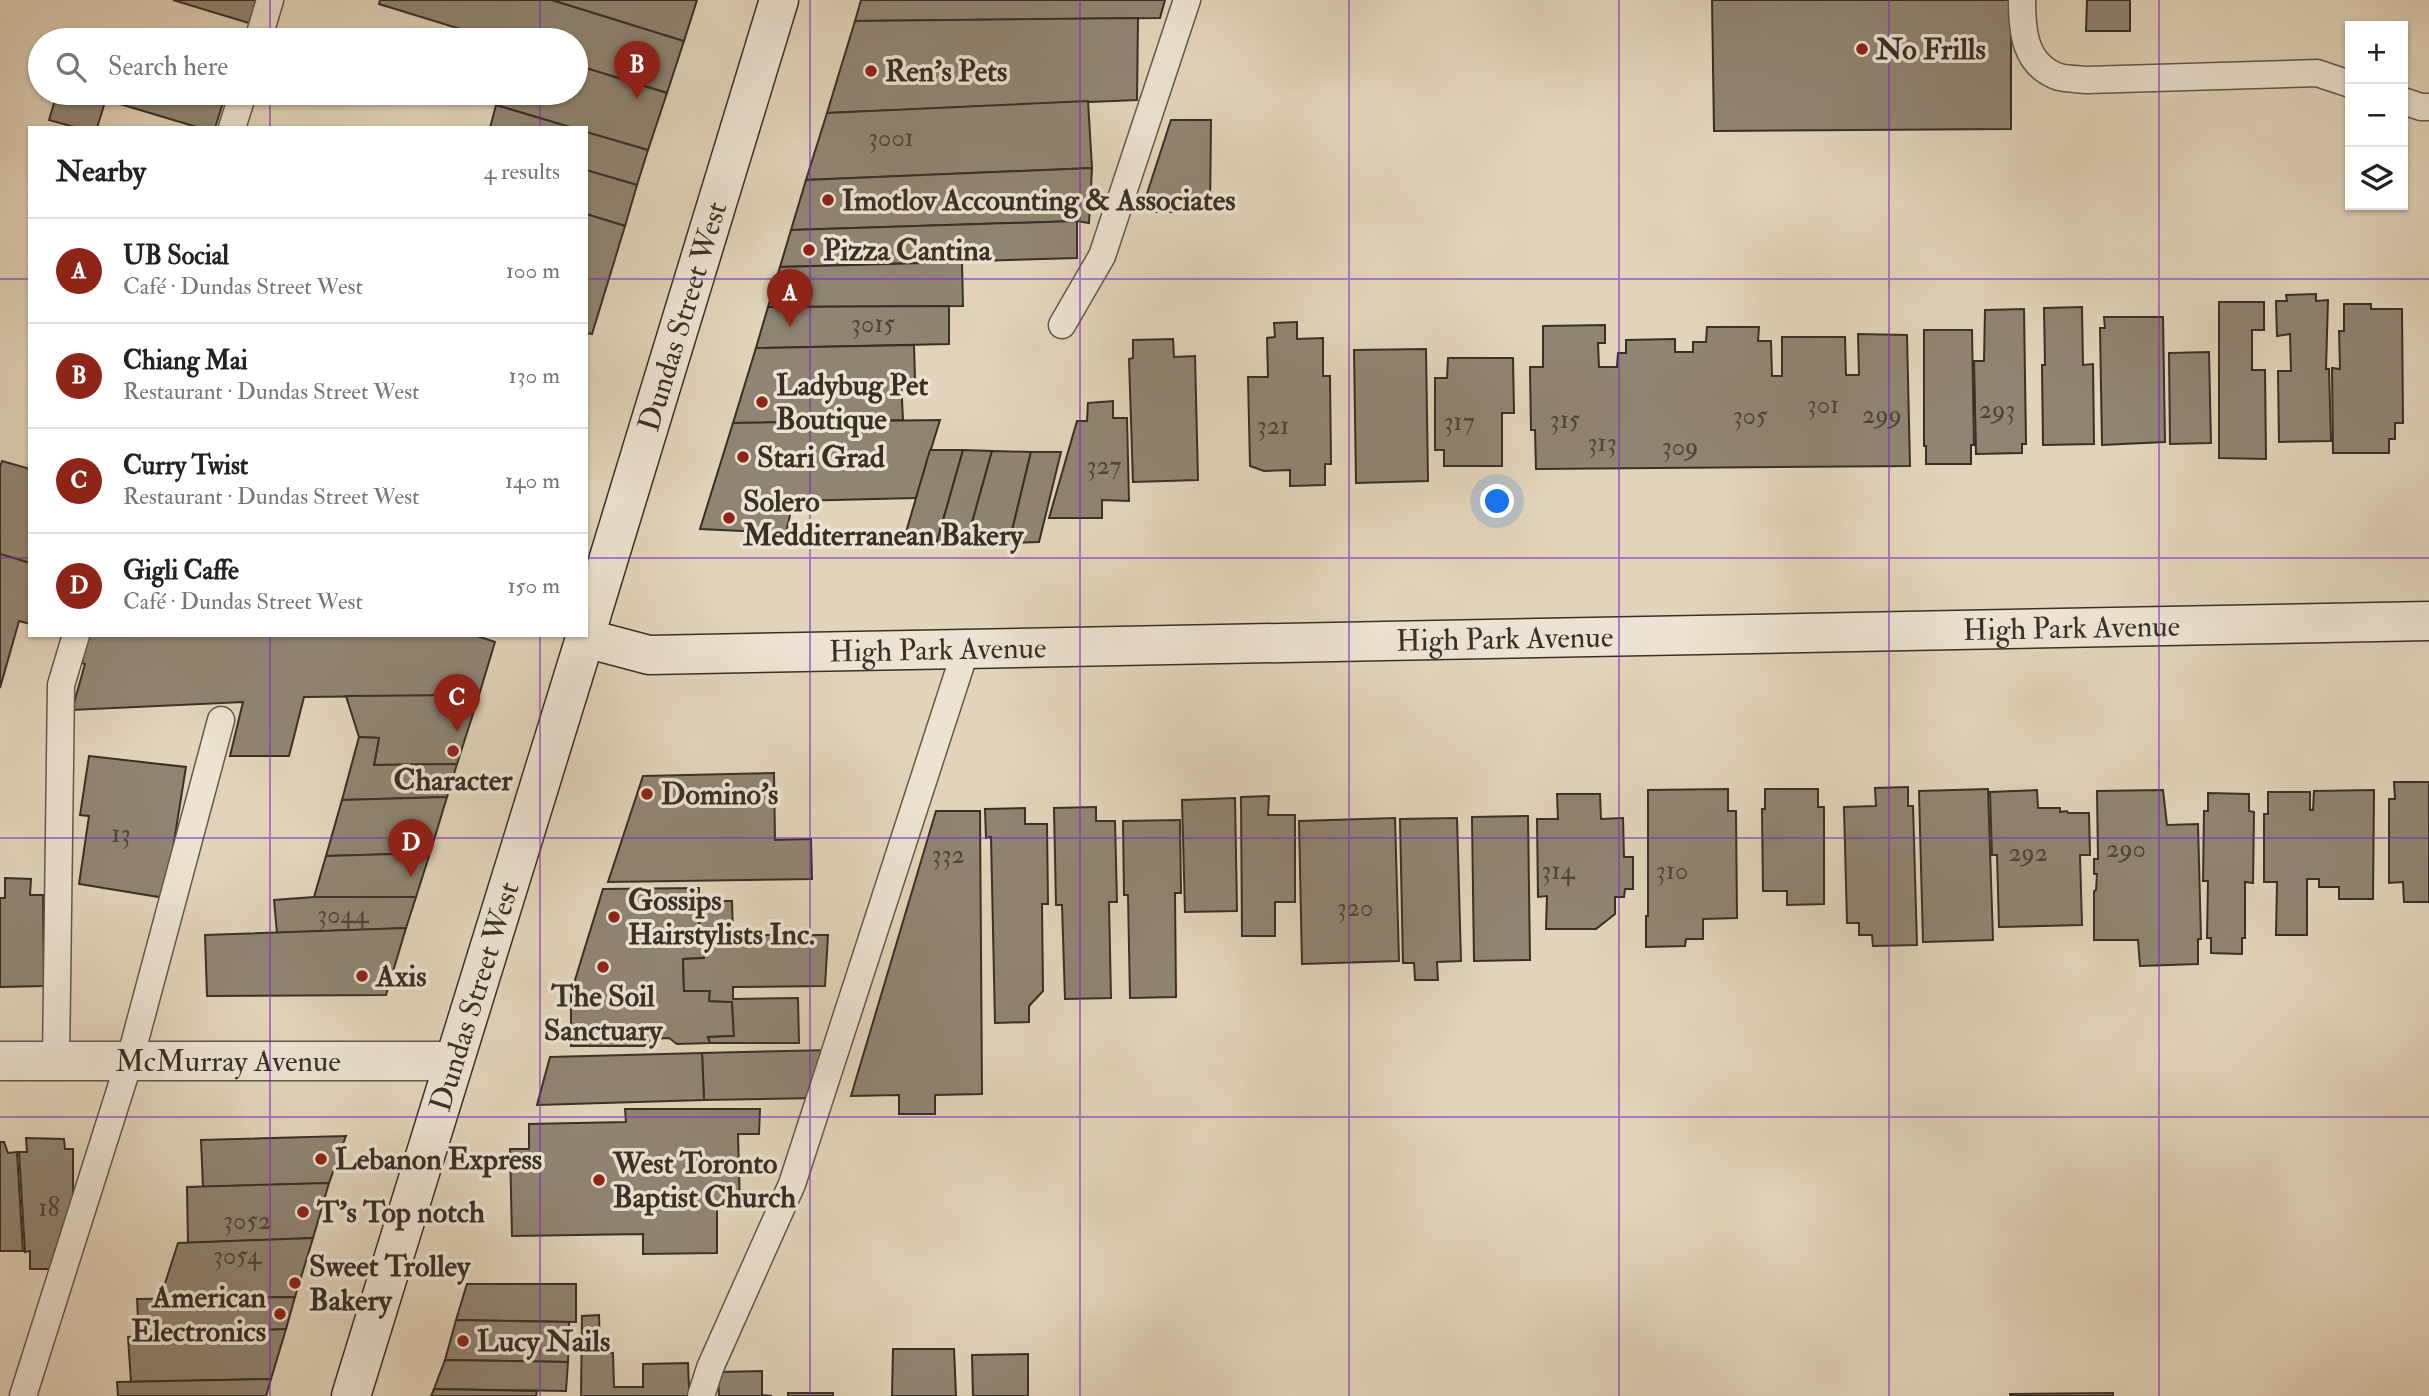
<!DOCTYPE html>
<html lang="en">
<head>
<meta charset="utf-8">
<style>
  body { margin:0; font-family:"IM FELL Double Pica",serif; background:#f6f6f6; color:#222 }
  .controls { position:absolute; right:21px; top:21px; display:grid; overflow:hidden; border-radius:0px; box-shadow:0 2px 5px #0004 }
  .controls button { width:63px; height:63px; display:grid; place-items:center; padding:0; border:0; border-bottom:2px solid #e0e0e0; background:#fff; color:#222; font:35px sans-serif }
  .you { position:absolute; left:1498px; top:502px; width:24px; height:24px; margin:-18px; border:5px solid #fff; border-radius:50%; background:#1a73e8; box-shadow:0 0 0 10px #1a73e833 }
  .badge { display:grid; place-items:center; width:46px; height:46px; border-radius:50%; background:#8f2418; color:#fff; font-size:23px; font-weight:700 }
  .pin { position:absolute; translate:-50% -58px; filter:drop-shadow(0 2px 4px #0008) }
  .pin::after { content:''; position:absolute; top:37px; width:24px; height:21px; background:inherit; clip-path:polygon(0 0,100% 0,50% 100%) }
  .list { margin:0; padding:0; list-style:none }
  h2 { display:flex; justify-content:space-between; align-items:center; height:91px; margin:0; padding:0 28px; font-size:30px }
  h2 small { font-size:23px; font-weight:400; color:#767676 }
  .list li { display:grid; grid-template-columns:46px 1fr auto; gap:21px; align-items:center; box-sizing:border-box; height:105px; padding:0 28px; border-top:2px solid #e0e0e0 }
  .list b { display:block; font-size:26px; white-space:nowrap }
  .list p { margin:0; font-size:23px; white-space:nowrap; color:#767676 }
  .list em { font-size:23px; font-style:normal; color:#767676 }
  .icon { flex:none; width:38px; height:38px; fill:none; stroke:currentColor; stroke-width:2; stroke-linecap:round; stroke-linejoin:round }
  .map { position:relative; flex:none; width:2429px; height:1396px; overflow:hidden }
  .search { position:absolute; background:#fff; box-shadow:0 2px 5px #0004; left:28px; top:28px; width:560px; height:77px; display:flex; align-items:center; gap:18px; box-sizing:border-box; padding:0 24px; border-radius:38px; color:#767676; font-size:26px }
  .panel { position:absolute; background:#fff; box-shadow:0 2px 5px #0004; left:28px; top:126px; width:560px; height:511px; border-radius:0px }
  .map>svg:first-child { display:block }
  .building { fill:#908573; stroke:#383027; stroke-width:2 }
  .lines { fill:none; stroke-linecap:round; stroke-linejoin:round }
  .lane-casing { stroke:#62594c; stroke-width:29 }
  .street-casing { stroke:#62594c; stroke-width:41 }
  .secondary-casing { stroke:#383027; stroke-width:41 }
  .lane { stroke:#ece3d2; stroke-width:26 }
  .street { stroke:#ece3d2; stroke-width:38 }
  .secondary { stroke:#ece3d2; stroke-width:38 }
  .grid { fill:none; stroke:#7b2cbf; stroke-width:2; stroke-opacity:0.55 }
  .poi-dot { fill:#8f2418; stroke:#ece3d2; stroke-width:2.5 }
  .labels { text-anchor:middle; stroke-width:7; stroke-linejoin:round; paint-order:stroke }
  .number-label { font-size:26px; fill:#4e453a }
  .poi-label { font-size:30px; font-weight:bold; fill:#383027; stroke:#ece3d2; text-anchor:start }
  .street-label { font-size:30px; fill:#383027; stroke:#ece3d2 }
</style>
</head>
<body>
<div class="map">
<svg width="2429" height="1396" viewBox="0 0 2429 1396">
  <rect width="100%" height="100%" fill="#e2d4ba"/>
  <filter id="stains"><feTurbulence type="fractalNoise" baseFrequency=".00286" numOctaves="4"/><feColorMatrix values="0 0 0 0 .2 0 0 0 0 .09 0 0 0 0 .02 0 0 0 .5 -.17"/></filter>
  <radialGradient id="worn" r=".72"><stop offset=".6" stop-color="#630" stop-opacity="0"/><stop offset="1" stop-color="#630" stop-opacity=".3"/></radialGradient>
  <!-- building -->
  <g class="building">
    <polygon points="173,0 259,0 252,24"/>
    <polygon points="380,0 552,0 684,41 667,93 576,65 576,40 496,40 379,4"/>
    <polygon points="552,0 697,0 684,41"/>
    <polygon points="861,0 1165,0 1160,18 855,21"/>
    <polygon points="1712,0 2011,0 2011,129 1714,131"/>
    <polygon points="2087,0 2130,0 2130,31 2086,31"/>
    <polygon points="1138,18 1137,100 827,113 855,21"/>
    <polygon points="576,65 667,93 648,150 586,132 586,128 573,128 496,105 500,93 576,93"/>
    <polygon points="57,93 73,93 105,102 97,128 78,128 49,120"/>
    <polygon points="102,93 226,93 215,128 200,128 100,98"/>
    <polygon points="1088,101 1092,168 806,180 827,113"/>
    <polygon points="496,105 573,128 490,128"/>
    <polygon points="1171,120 1211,120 1210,212 1141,212"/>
    <polygon points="586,132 648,150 637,185 586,170"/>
    <polygon points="1092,168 1089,223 1077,221 791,230 806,180"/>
    <polygon points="586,170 637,185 625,226 586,214"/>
    <polygon points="586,214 625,226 592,334 586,333"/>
    <polygon points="1077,221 1077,258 780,267 791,230"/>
    <polygon points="962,262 963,306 768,307 780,267"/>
    <polygon points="2316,294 2316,301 2328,300 2326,369 2329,369 2331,441 2279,442 2278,371 2291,371 2290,334 2277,336 2276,301 2287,301 2286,295"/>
    <polygon points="2219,302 2264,302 2264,330 2252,330 2252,370 2265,370 2266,459 2219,458"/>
    <polygon points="2344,304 2371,304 2371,309 2402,309 2403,423 2395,423 2395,439 2389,439 2389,453 2333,453 2332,368 2340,369 2339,331 2344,331"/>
    <polygon points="949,306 949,344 756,348 768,307"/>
    <polygon points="2082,307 2083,365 2093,364 2094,444 2043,445 2042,365 2045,365 2044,308"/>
    <polygon points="2024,309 2026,444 2022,444 2022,453 1976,454 1974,361 1984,361 1985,310"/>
    <polygon points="2104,317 2163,317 2165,442 2102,445 2100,328 2105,328"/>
    <polygon points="1297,322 1297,339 1323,338 1323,376 1330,376 1331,464 1325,464 1325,485 1290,486 1290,470 1264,471 1250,466 1248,377 1268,377 1267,338 1275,337 1274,323"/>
    <polygon points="1605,325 1605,343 1598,343 1599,367 1617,367 1618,353 1626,353 1626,340 1675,339 1675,352 1693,352 1693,342 1706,342 1707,327 1759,327 1758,341 1771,341 1772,376 1782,376 1782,337 1845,337 1846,375 1859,375 1858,334 1907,335 1910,466 1536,469 1535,430 1531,430 1530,370 1530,367 1543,367 1543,326"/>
    <polygon points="1924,330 1972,330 1974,445 1971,445 1971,464 1926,464 1926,446 1924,446"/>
    <polygon points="1173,339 1174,357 1195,356 1198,480 1133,482 1129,359 1133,358 1133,340"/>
    <polygon points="914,345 915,379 901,379 903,420 733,423 756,348"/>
    <polygon points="1426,349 1428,481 1356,483 1354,350"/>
    <polygon points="2209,352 2211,443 2170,444 2169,353"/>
    <polygon points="1448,358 1513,358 1514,413 1502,413 1502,466 1444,466 1444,450 1435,450 1435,378 1447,378"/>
    <polygon points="1113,401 1113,418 1127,418 1129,501 1102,500 1102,518 1049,518 1077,421 1087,421 1088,403"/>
    <polygon points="940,420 916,498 793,501 786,533 700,529 733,423"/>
    <polygon points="930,450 963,450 936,545 902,546"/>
    <polygon points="963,450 992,451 966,544 936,545"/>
    <polygon points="992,451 1031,452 1009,543 966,544"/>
    <polygon points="1031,452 1061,452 1039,542 1009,543"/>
    <polygon points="2,461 30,469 30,563 0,554 0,467"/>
    <polygon points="0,554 30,563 30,624 19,621 0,688"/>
    <polygon points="86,635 474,635 495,642 479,695 304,697 289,756 230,756 243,702 72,710 85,664 79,662"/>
    <polygon points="479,695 457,764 374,765 379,738 359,737 346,696"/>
    <polygon points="359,737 379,738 374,765 457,764 447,797 342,800"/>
    <polygon points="89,756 186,767 165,898 79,884 89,816 80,815"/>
    <polygon points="774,773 775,840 811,839 812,879 608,882 643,776"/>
    <polygon points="2394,782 2429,782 2429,902 2404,902 2403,882 2389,883 2389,799 2395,799"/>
    <polygon points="1908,787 1908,806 1913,806 1917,945 1873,946 1872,935 1859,935 1859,923 1847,923 1844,807 1876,806 1875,788"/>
    <polygon points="1728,789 1728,811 1736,811 1737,918 1703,919 1703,939 1686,939 1685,946 1646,947 1646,916 1648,916 1648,790"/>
    <polygon points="1765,789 1818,789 1818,807 1824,807 1824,904 1787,905 1787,891 1763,891 1762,809 1765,809"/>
    <polygon points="1988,789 1993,940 1923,942 1919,791"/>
    <polygon points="2037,790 2038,808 2060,808 2060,812 2067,811 2068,813 2089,813 2090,855 2080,855 2082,925 1999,927 1997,855 1992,855 1990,792"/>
    <polygon points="2163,790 2167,825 2198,824 2201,939 2198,939 2198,964 2140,966 2138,940 2094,940 2094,891 2096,890 2097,874 2094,874 2094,859 2098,859 2097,791"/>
    <polygon points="2374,790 2373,899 2339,899 2339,887 2319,887 2319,879 2307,879 2307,935 2276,935 2277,882 2264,882 2264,814 2268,814 2268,792 2310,792 2310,810 2313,810 2314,791"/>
    <polygon points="2208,793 2249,794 2249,811 2254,812 2253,883 2245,882 2245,938 2242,938 2242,954 2211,953 2211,938 2207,938 2208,881 2203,881 2204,811 2208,811"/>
    <polygon points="1557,794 1600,794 1601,819 1623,818 1624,857 1633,857 1633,889 1625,889 1624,897 1615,897 1615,914 1596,929 1546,929 1547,896 1538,897 1537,819 1558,819"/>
    <polygon points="1269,796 1268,815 1295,815 1295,902 1275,902 1275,936 1242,936 1241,797"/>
    <polygon points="447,797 430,853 326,856 342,800"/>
    <polygon points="1235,798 1237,911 1185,912 1182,800"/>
    <polygon points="1096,807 1096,821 1115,821 1117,902 1109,902 1111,998 1065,999 1062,905 1056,905 1054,808"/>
    <polygon points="1025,808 1025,824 1047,824 1048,904 1042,904 1043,991 1029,1006 1029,1022 995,1023 991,837 986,838 985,809"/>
    <polygon points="936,811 980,811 982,1094 935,1095 935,1114 899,1114 899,1095 851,1096"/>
    <polygon points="1528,816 1530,960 1474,961 1472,817"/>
    <polygon points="1395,818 1399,961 1302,964 1299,821"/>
    <polygon points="1457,818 1461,961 1437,962 1438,980 1415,980 1414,963 1403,963 1400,819"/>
    <polygon points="1180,820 1181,893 1175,893 1176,997 1130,998 1128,895 1124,895 1123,821"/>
    <polygon points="430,853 416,897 314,897 326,856"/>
    <polygon points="5,878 31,879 30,895 43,895 44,986 0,987 0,898 5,898"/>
    <polygon points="699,888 699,935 704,935 704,958 683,959 684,991 710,991 709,1001 732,1002 734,1036 708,1037 710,1043 677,1044 669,1038 651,1039 644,1046 571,1046 571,993 603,889"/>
    <polygon points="314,897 416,897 406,928 277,933 274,900"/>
    <polygon points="700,901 732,901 733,935 828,935 825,986 733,987 733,999 798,998 799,1043 710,1043 708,1037 734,1036 732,1002 709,1001 710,991 684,991 683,959 704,958 704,935 699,935"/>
    <polygon points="406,928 386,995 207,996 205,935"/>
    <polygon points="832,1050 819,1098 704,1100 702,1053"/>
    <polygon points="702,1053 704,1100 537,1105 550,1057"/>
    <polygon points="625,1109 760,1109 759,1134 738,1134 740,1206 717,1207 717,1253 643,1254 643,1234 512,1236 510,1149 529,1149 529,1124 626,1122"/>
    <polygon points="346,1136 329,1183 203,1187 201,1140"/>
    <polygon points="26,1138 64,1139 65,1149 73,1149 73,1216 66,1216 66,1249 55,1249 55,1269 30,1269 30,1251 25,1252 19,1152 27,1152"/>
    <polygon points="0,1142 4,1142 8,1153 17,1152 23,1251 0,1251"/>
    <polygon points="329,1183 313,1238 188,1243 187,1187"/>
    <polygon points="313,1238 295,1297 160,1299 178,1243"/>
    <polygon points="467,1284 576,1284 576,1322 456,1320"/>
    <polygon points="295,1297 286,1329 139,1337 137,1299"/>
    <polygon points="599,1315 600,1353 613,1353 614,1387 643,1387 643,1364 688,1363 689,1387 695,1388 693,1396 581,1396 582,1316"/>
    <polygon points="456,1320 569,1322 568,1362 445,1360"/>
    <polygon points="286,1329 271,1379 131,1382 128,1337"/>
    <polygon points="893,1349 954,1349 956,1396 892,1396"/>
    <polygon points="1028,1354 1028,1396 973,1396 972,1355"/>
    <polygon points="445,1360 568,1362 566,1391 434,1389"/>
    <polygon points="762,1371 762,1395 772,1396 719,1396 718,1372"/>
    <polygon points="271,1379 266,1396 118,1396 117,1382"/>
    <polygon points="434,1389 537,1391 536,1396 431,1396"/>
    <rect x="788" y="1393" width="45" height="3"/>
    <polygon points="2113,1393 2113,1396 2010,1396 2010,1394"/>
  </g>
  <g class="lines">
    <!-- lane casing -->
    <g class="lane-casing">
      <g id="lane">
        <path d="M2022,0C2022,30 2024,65 2059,77C2067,79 2079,79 2087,80L2317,73L2350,84"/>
        <polyline points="258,40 270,0"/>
        <polyline points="2403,101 2421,107 2429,107"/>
        <polyline points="232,128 243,93"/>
        <polyline points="1062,325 1102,256 1187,0"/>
        <polyline points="56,1061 61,685 76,635"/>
        <polyline points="23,1396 130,1059 221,720"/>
        <polyline points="701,1396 710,1368 792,1184 966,649"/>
      </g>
    </g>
    <!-- street casing -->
    <g class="street-casing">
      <g id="street">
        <path id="s1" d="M0,1061H454"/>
      </g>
    </g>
    <!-- secondary casing -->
    <g class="secondary-casing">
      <g id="secondary">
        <path id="s2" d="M586,633L779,0"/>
        <path id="s3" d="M585,638L649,655L2429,621"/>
        <path id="s4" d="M351,1396L586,635"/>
      </g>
    </g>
    <!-- lane -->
    <use href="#lane" class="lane"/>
    <!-- street -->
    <use href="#street" class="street"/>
    <!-- secondary -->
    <use href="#secondary" class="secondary"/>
  </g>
  <!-- grid -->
  <path class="grid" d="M270,0V40M540,0V40M810,0V1396M1080,0V1396M1349,0V1396M1619,0V1396M1889,0V1396M2159,0V1396M270,93V128M540,93V128M0,279H30M586,279H2429M0,558H30M586,558H2429M270,635V1396M540,635V1396M0,838H2429M0,1117H2429"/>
  <!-- markers -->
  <g class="poi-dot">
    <circle cx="1862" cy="49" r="7"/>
    <circle cx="871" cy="71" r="7"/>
    <circle cx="828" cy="200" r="7"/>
    <circle cx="809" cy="250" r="7"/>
    <circle cx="762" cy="402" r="7"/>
    <circle cx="743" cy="457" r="7"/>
    <circle cx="729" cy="518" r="7"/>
    <circle cx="453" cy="751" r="7"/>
    <circle cx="647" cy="794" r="7"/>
    <circle cx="614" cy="917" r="7"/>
    <circle cx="603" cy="967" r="7"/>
    <circle cx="362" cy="976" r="7"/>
    <circle cx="321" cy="1159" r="7"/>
    <circle cx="599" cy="1180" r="7"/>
    <circle cx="303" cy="1212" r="7"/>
    <circle cx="295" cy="1283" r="7"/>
    <circle cx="280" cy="1314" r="7"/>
    <circle cx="463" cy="1341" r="7"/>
  </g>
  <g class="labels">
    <!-- number labels -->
    <g class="number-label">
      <text x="891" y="146">3001</text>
      <text x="873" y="332">3015</text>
      <text x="1823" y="413">301</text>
      <text x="1997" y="418">293</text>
      <text x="1882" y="423">299</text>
      <text x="1750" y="424">305</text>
      <text x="1565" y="428">315</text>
      <text x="1459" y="430">317</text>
      <text x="1273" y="434">321</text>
      <text x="1602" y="451">313</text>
      <text x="1680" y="455">309</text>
      <text x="1104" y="474">327</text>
      <text x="121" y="842">13</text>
      <text x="2126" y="857">290</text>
      <text x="2028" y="861">292</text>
      <text x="948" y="863">332</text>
      <text x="1558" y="879">314</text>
      <text x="1672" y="879">310</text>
      <text x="1355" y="916">320</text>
      <text x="343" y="923">3044</text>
      <text x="49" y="1216">18</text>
      <text x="247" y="1229">3052</text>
      <text x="237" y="1264">3054</text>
    </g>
    <!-- poi labels -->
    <g class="poi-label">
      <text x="1876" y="59">No Frills</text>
      <text x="885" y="81">Ren's Pets</text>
      <text x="842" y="210">Imotlov Accounting &amp; Associates</text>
      <text x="823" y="260">Pizza Cantina</text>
      <text x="776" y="395">Ladybug Pet<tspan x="776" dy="34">Boutique</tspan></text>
      <text x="757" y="467">Stari Grad</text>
      <text x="743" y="511">Solero<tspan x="743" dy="34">Medditerranean Bakery</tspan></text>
      <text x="453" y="790" text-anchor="middle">Character</text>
      <text x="661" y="804">Domino's</text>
      <text x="628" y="910">Gossips<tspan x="628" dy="34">Hairstylists Inc.</tspan></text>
      <text x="376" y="986">Axis</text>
      <text x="603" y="1006" text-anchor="middle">The Soil<tspan x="603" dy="34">Sanctuary</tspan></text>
      <text x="335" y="1169">Lebanon Express</text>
      <text x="613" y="1173">West Toronto<tspan x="613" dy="34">Baptist Church</tspan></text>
      <text x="317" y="1222">T’s Top notch</text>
      <text x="309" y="1276">Sweet Trolley<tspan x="309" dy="34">Bakery</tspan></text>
      <text x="266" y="1307" text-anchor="end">American<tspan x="266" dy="34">Electronics</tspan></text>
      <text x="477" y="1351">Lucy Nails</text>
    </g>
    <!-- street labels -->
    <g class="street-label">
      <text dy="10" stroke="none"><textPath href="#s2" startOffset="331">Dundas Street West</textPath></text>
      <text dy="10" stroke="none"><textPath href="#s3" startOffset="1489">High Park Avenue</textPath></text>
      <text dy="10" stroke="none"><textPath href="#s3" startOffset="922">High Park Avenue</textPath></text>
      <text dy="10" stroke="none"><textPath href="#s3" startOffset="355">High Park Avenue</textPath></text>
      <text dy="10" stroke="none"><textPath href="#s4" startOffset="418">Dundas Street West</textPath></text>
      <text dy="10" stroke="none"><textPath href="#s1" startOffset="228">McMurray Avenue</textPath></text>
    </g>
  </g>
  <rect width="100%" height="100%" filter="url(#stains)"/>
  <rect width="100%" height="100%" fill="url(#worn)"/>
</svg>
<div class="controls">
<button>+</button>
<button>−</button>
<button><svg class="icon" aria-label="layers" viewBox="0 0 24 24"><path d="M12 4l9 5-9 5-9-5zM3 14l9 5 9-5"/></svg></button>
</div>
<div class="you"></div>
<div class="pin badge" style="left:790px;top:327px">A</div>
<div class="pin badge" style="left:637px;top:99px">B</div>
<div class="pin badge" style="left:457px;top:732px">C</div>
<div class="pin badge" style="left:411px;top:877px">D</div>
<div class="search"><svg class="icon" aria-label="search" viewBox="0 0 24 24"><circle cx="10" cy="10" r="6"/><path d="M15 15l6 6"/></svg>Search here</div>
<section class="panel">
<h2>Nearby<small>4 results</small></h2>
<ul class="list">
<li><span class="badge">A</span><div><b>UB Social</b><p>Café · Dundas Street West</p></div><em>100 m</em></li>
<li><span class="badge">B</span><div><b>Chiang Mai</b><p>Restaurant · Dundas Street West</p></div><em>130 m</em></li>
<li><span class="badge">C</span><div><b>Curry Twist</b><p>Restaurant · Dundas Street West</p></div><em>140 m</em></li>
<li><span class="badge">D</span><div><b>Gigli Caffe</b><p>Café · Dundas Street West</p></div><em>150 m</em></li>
</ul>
</section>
</div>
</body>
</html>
